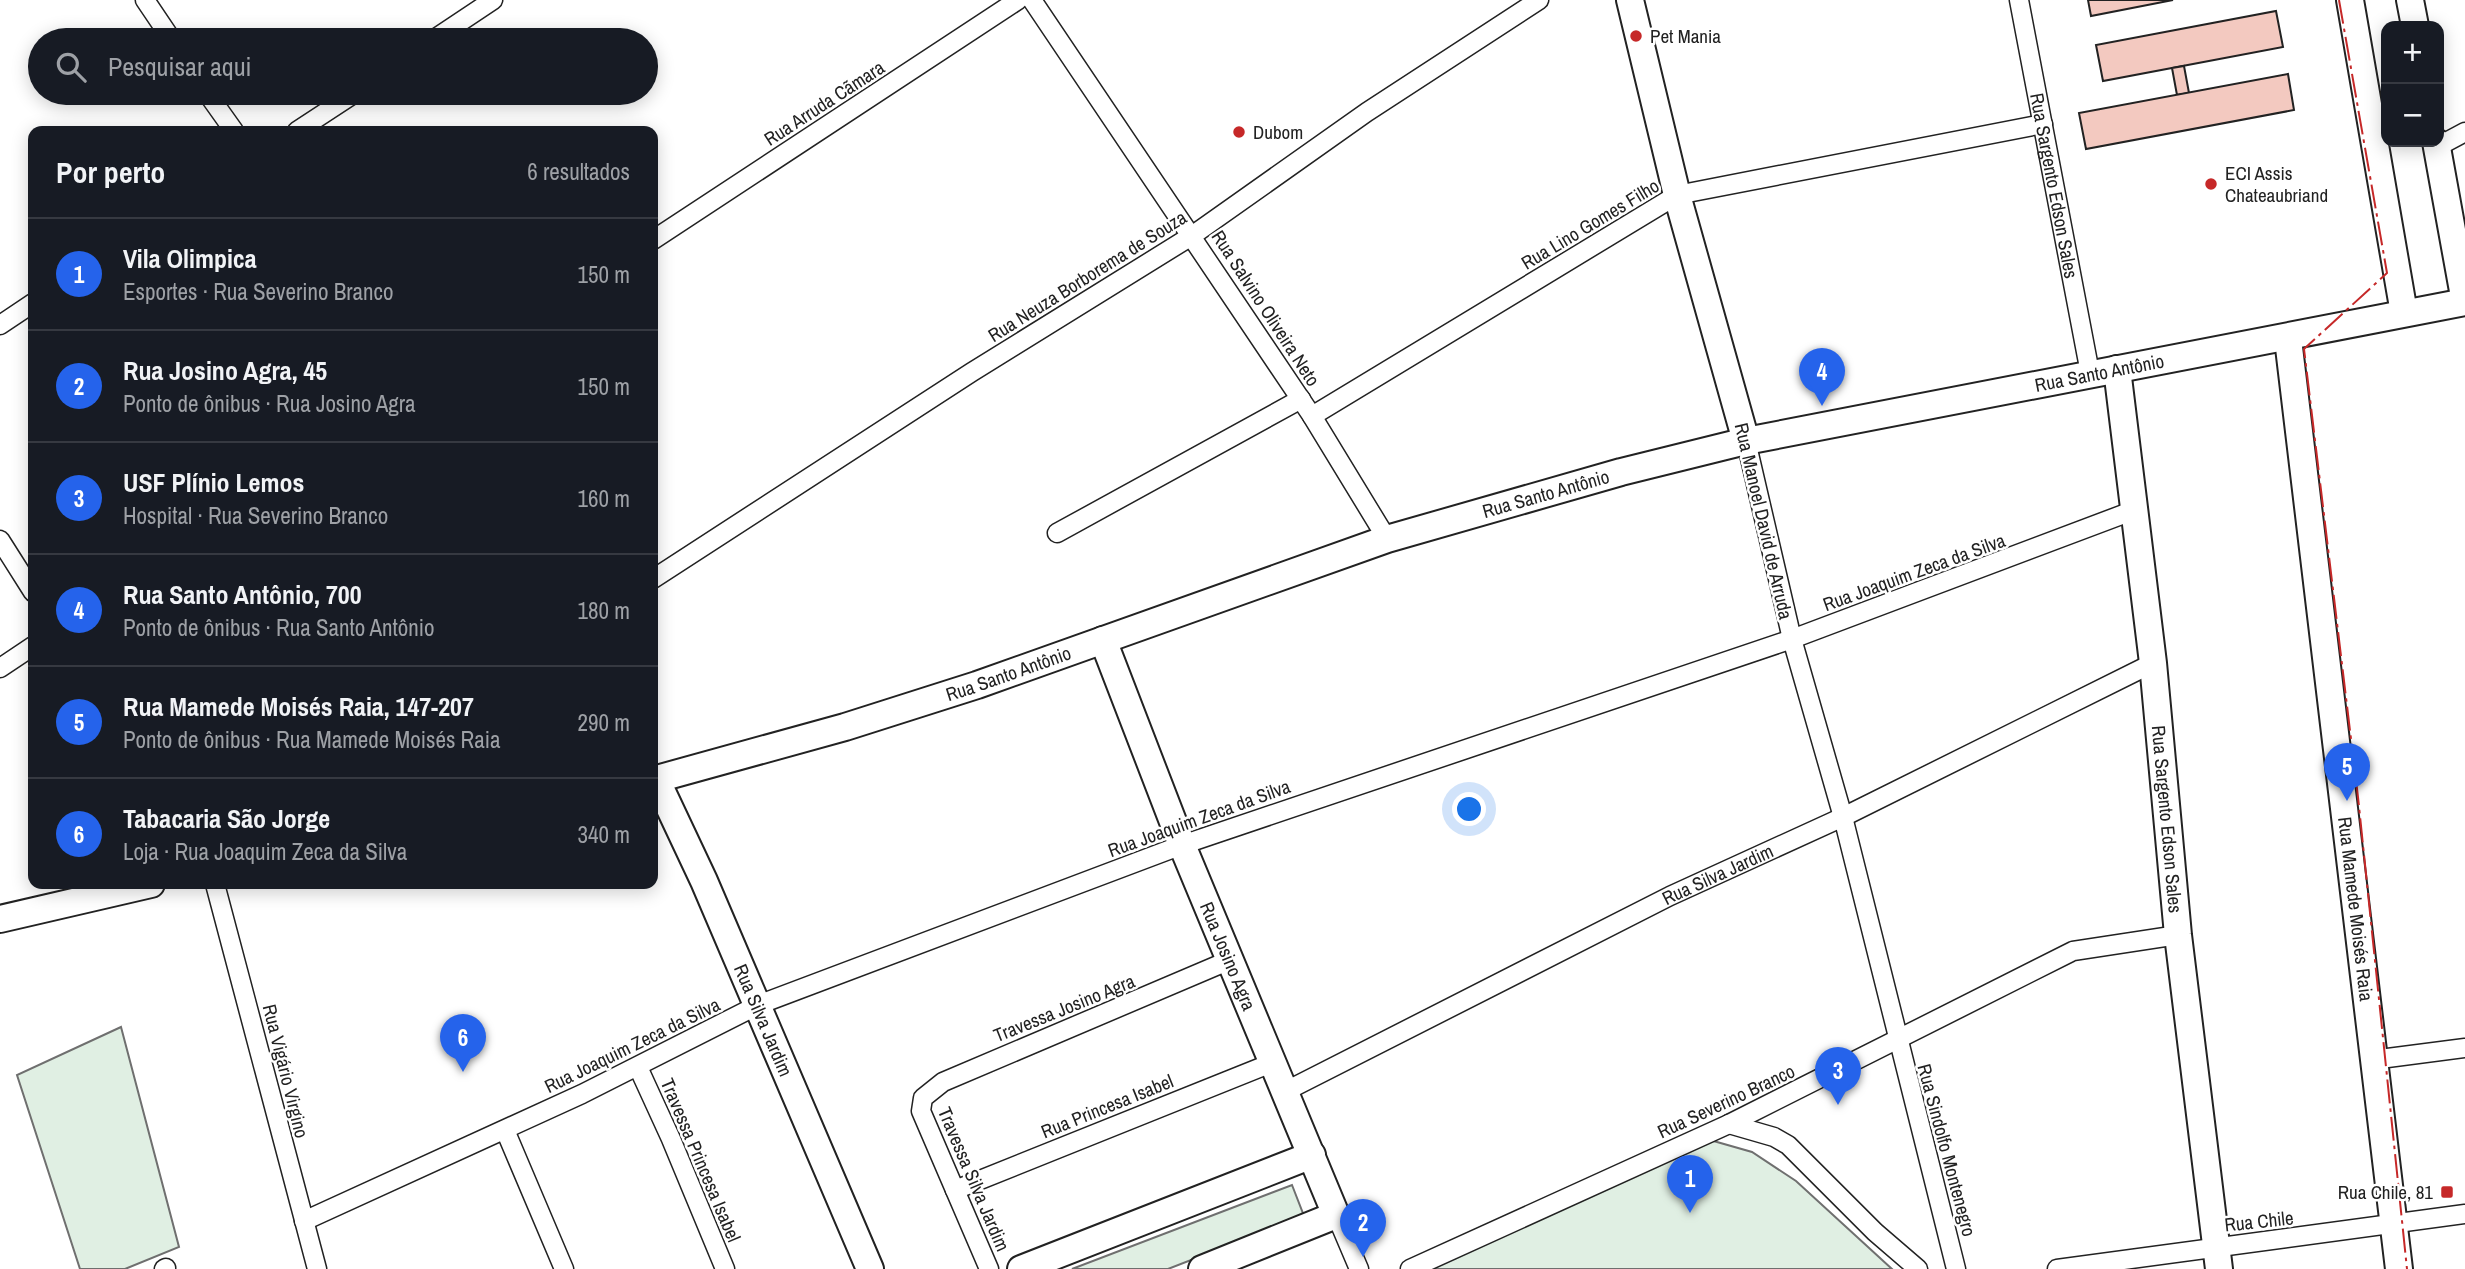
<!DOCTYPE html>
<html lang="pt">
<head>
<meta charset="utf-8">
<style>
  body { margin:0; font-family:"Archivo Narrow",sans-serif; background:#242831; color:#f1f3f6 }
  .controls { position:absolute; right:21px; top:21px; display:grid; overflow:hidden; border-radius:14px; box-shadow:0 4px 18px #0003 }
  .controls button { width:63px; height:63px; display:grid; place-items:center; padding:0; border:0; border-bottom:2px solid #363941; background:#171b24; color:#f1f3f6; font:35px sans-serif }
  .you { position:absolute; left:1470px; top:810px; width:24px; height:24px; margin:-18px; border:5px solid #fff; border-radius:50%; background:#1a73e8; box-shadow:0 0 0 10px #1a73e833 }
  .badge { display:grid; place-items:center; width:46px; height:46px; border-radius:50%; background:#2563eb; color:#fff; font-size:23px; font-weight:700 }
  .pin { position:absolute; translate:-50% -58px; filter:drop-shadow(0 2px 4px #0008) }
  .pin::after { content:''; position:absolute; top:37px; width:24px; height:21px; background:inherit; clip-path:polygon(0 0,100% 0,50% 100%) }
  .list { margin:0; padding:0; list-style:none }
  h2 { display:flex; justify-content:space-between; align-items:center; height:91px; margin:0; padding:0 28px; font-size:30px }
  h2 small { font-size:23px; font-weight:400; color:#9ea1a6 }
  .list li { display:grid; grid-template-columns:46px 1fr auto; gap:21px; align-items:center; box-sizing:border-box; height:112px; padding:0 28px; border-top:2px solid #363941 }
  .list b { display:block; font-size:26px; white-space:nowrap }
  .list p { margin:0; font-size:23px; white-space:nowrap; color:#9ea1a6 }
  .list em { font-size:23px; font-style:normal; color:#9ea1a6 }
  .icon { flex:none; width:38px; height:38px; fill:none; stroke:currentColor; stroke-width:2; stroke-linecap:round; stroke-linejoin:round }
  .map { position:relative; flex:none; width:2465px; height:1269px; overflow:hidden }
  .search { position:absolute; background:#171b24; box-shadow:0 4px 18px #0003; left:28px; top:28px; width:630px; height:77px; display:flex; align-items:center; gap:18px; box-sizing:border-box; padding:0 24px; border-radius:38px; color:#9ea1a6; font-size:26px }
  .panel { position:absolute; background:#171b24; box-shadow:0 4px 18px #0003; left:28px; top:126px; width:630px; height:763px; border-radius:14px }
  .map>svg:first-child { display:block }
  .green { fill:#e0efe3; stroke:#6f6f6f; stroke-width:2 }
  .building { fill:#f3c9c0; stroke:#222; stroke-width:2 }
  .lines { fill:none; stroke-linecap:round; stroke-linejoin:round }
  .street-casing { stroke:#222; stroke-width:21 }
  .secondary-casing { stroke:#222; stroke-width:30 }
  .street { stroke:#fff; stroke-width:18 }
  .secondary { stroke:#fff; stroke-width:26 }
  .power { stroke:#c62828; stroke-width:2; stroke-dasharray:24 5 3.5 5; stroke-linecap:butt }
  .poi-dot { fill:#c62828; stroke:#fff; stroke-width:2.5 }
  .labels { text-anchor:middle; stroke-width:5; stroke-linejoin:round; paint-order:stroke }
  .poi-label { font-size:19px; fill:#222; stroke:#fff; text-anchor:start }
  .street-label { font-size:19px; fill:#222; stroke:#fff }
</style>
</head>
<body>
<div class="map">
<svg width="2465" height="1269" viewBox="0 0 2465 1269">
  <rect width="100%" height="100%" fill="#fff"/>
  <!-- green -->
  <g class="green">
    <polygon points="121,1027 179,1247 125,1269 80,1269 17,1075"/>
    <polygon points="1710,1140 1752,1152 1796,1181 1892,1269 1429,1269"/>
    <polygon points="1292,1185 1304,1216 1168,1269 1072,1269"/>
  </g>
  <!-- building -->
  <g class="building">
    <polygon points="2088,0 2173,0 2091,16"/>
    <polygon points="2276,11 2283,47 2103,81 2096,45"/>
    <polygon points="2184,66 2189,93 2177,95 2172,68"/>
    <polygon points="2288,74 2294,110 2086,149 2079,113"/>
  </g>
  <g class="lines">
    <!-- street casing -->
    <g class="street-casing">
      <g id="street">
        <polyline points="145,0 172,40"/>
        <polyline points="1032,0 1312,416 1387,539"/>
        <path id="s1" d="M2019,0L2090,373"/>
        <polyline points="433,40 493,0"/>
        <polyline points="207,93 234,131"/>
        <polyline points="297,131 355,93"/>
        <polyline points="2437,147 2465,132"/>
        <polyline points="653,240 1018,0"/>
        <polyline points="0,325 33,303"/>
        <polyline points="1312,416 1677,195 2043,124"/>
        <polyline points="1746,441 1792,639 1843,817 1956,1269"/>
        <polyline points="1057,533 1301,399"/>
        <polyline points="0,540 33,592"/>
        <polyline points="653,579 972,372 1193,235 1367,112 1539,0"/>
        <polyline points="0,668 33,646"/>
        <polyline points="215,884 317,1269"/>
        <polyline points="2372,1060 2465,1048"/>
        <polyline points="638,1067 671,1139 725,1269"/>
        <path id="s2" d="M1286,1091L1670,896L1843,817L2153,663"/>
        <polyline points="1729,1124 1774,1137 1788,1145 1875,1232 1918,1269"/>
        <polyline points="505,1130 564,1269"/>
        <polyline points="955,1190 1274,1062"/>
        <polyline points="1336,1215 1359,1269"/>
        <polyline points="304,1221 582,1094 758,1005 1182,845 1792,639 2132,511"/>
        <polyline points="164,1269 166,1268"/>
        <polyline points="989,1269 921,1111 923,1098 943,1082 1230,960"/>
        <polyline points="1410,1269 1729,1124 2073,951 2178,935"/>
        <polyline points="2057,1269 2465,1214"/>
      </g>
    </g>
    <!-- secondary casing -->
    <g class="secondary-casing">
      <g id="secondary">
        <polyline points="1630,0 1677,195 1746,441"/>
        <polyline points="2350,0 2404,313"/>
        <polyline points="2410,0 2415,26"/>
        <polyline points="2436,142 2465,302"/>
        <path id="s3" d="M2288,339L2399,1269"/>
        <path id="s4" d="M2117,369L2153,663L2178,935L2219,1269"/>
        <path id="s5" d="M1103,640L1182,845L1336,1215L1202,1269"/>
        <path id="s6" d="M656,779L704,881L870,1269"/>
        <path id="s7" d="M653,780L845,727L977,685L1387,539L1621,472L1746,441L2465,302"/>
        <polyline points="0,919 151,884"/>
        <polyline points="1021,1269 1312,1155"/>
      </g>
    </g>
    <!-- street -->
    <use href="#street" class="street"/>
    <!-- secondary -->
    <use href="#secondary" class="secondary"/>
    <!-- power -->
    <polyline class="power" points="2339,0 2387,273 2304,349 2358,797 2407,1269"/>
  </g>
  <!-- markers -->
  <g class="poi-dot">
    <circle cx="1636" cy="36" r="7"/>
    <circle cx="1239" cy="132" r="7"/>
    <circle cx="2211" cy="184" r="7"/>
    <rect x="2440" y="1185" width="14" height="14" rx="3.5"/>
  </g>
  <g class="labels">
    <!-- poi labels -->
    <g class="poi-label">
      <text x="1650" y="43">Pet Mania</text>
      <text x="1253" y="139">Dubom</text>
      <text x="2225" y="180">ECI Assis<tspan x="2225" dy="22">Chateaubriand</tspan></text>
      <text x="2433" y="1199" text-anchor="end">Rua Chile, 81</text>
    </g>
    <!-- street labels -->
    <g class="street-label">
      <text transform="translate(824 103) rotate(-33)" y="7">Rua Arruda Cãmara</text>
      <text dy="7" stroke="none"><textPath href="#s1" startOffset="189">Rua Sargento Edson Sales</textPath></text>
      <text transform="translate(1590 224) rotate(-31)" y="7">Rua Lino Gomes Filho</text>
      <text transform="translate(1087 276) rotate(-32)" y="7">Rua Neuza Borborema de Souza</text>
      <text transform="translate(1266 308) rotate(57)" y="7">Rua Salvino Oliveira Neto</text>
      <text dy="7" stroke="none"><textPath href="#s7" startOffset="1505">Rua Santo Antônio</textPath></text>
      <text dy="7" stroke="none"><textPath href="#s7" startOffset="938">Rua Santo Antônio</textPath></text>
      <text transform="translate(1764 521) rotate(77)" y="7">Rua Manoel David de Arruda</text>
      <text transform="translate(1914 572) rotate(-20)" y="7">Rua Joaquim Zeca da Silva</text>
      <text dy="7" stroke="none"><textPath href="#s7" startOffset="371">Rua Santo Antônio</textPath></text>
      <text transform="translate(1199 818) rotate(-20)" y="7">Rua Joaquim Zeca da Silva</text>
      <text dy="7" stroke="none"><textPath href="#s4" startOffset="453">Rua Sargento Edson Sales</textPath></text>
      <text dy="7" stroke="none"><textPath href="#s2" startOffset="483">Rua Silva Jardim</textPath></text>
      <text dy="7" stroke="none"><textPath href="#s3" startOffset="574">Rua Mamede Moisés Raia</textPath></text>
      <text dy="7" stroke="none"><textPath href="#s5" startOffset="340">Rua Josino Agra</textPath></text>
      <text transform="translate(1064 1008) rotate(-22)" y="7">Travessa Josino Agra</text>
      <text dy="7" stroke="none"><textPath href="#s6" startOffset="264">Rua Silva Jardim</textPath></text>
      <text transform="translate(632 1045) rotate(-26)" y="7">Rua Joaquim Zeca da Silva</text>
      <text transform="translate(286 1071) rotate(76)" y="7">Rua Vigário Virgino</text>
      <text transform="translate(1726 1101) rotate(-25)" y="7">Rua Severino Branco</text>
      <text transform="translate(1107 1106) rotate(-22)" y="7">Rua Princesa Isabel</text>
      <text transform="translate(1947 1150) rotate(75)" y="7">Rua Sindolfo Montenegro</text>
      <text transform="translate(701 1160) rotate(67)" y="7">Travessa Princesa Isabel</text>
      <text transform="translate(974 1179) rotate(67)" y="7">Travessa Silva Jardim</text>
      <text transform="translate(2259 1221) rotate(-6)" y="7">Rua Chile</text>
    </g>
  </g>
</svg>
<div class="controls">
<button>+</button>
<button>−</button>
</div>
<div class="you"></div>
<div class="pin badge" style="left:1690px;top:1213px">1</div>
<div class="pin badge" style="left:1363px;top:1257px">2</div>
<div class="pin badge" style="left:1838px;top:1105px">3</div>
<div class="pin badge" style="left:1822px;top:406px">4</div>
<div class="pin badge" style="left:2347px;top:801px">5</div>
<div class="pin badge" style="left:463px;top:1072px">6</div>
<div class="search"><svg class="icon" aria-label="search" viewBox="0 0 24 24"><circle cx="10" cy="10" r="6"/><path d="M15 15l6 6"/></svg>Pesquisar aqui</div>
<section class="panel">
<h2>Por perto<small>6 resultados</small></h2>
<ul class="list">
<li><span class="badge">1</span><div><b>Vila Olimpica</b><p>Esportes · Rua Severino Branco</p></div><em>150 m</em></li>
<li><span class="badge">2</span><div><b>Rua Josino Agra, 45</b><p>Ponto de ônibus · Rua Josino Agra</p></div><em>150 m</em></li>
<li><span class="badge">3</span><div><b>USF Plínio Lemos</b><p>Hospital · Rua Severino Branco</p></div><em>160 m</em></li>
<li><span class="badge">4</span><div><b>Rua Santo Antônio, 700</b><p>Ponto de ônibus · Rua Santo Antônio</p></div><em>180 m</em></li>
<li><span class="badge">5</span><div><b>Rua Mamede Moisés Raia, 147-207</b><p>Ponto de ônibus · Rua Mamede Moisés Raia</p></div><em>290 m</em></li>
<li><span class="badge">6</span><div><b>Tabacaria São Jorge</b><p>Loja · Rua Joaquim Zeca da Silva</p></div><em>340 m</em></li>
</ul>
</section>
</div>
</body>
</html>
